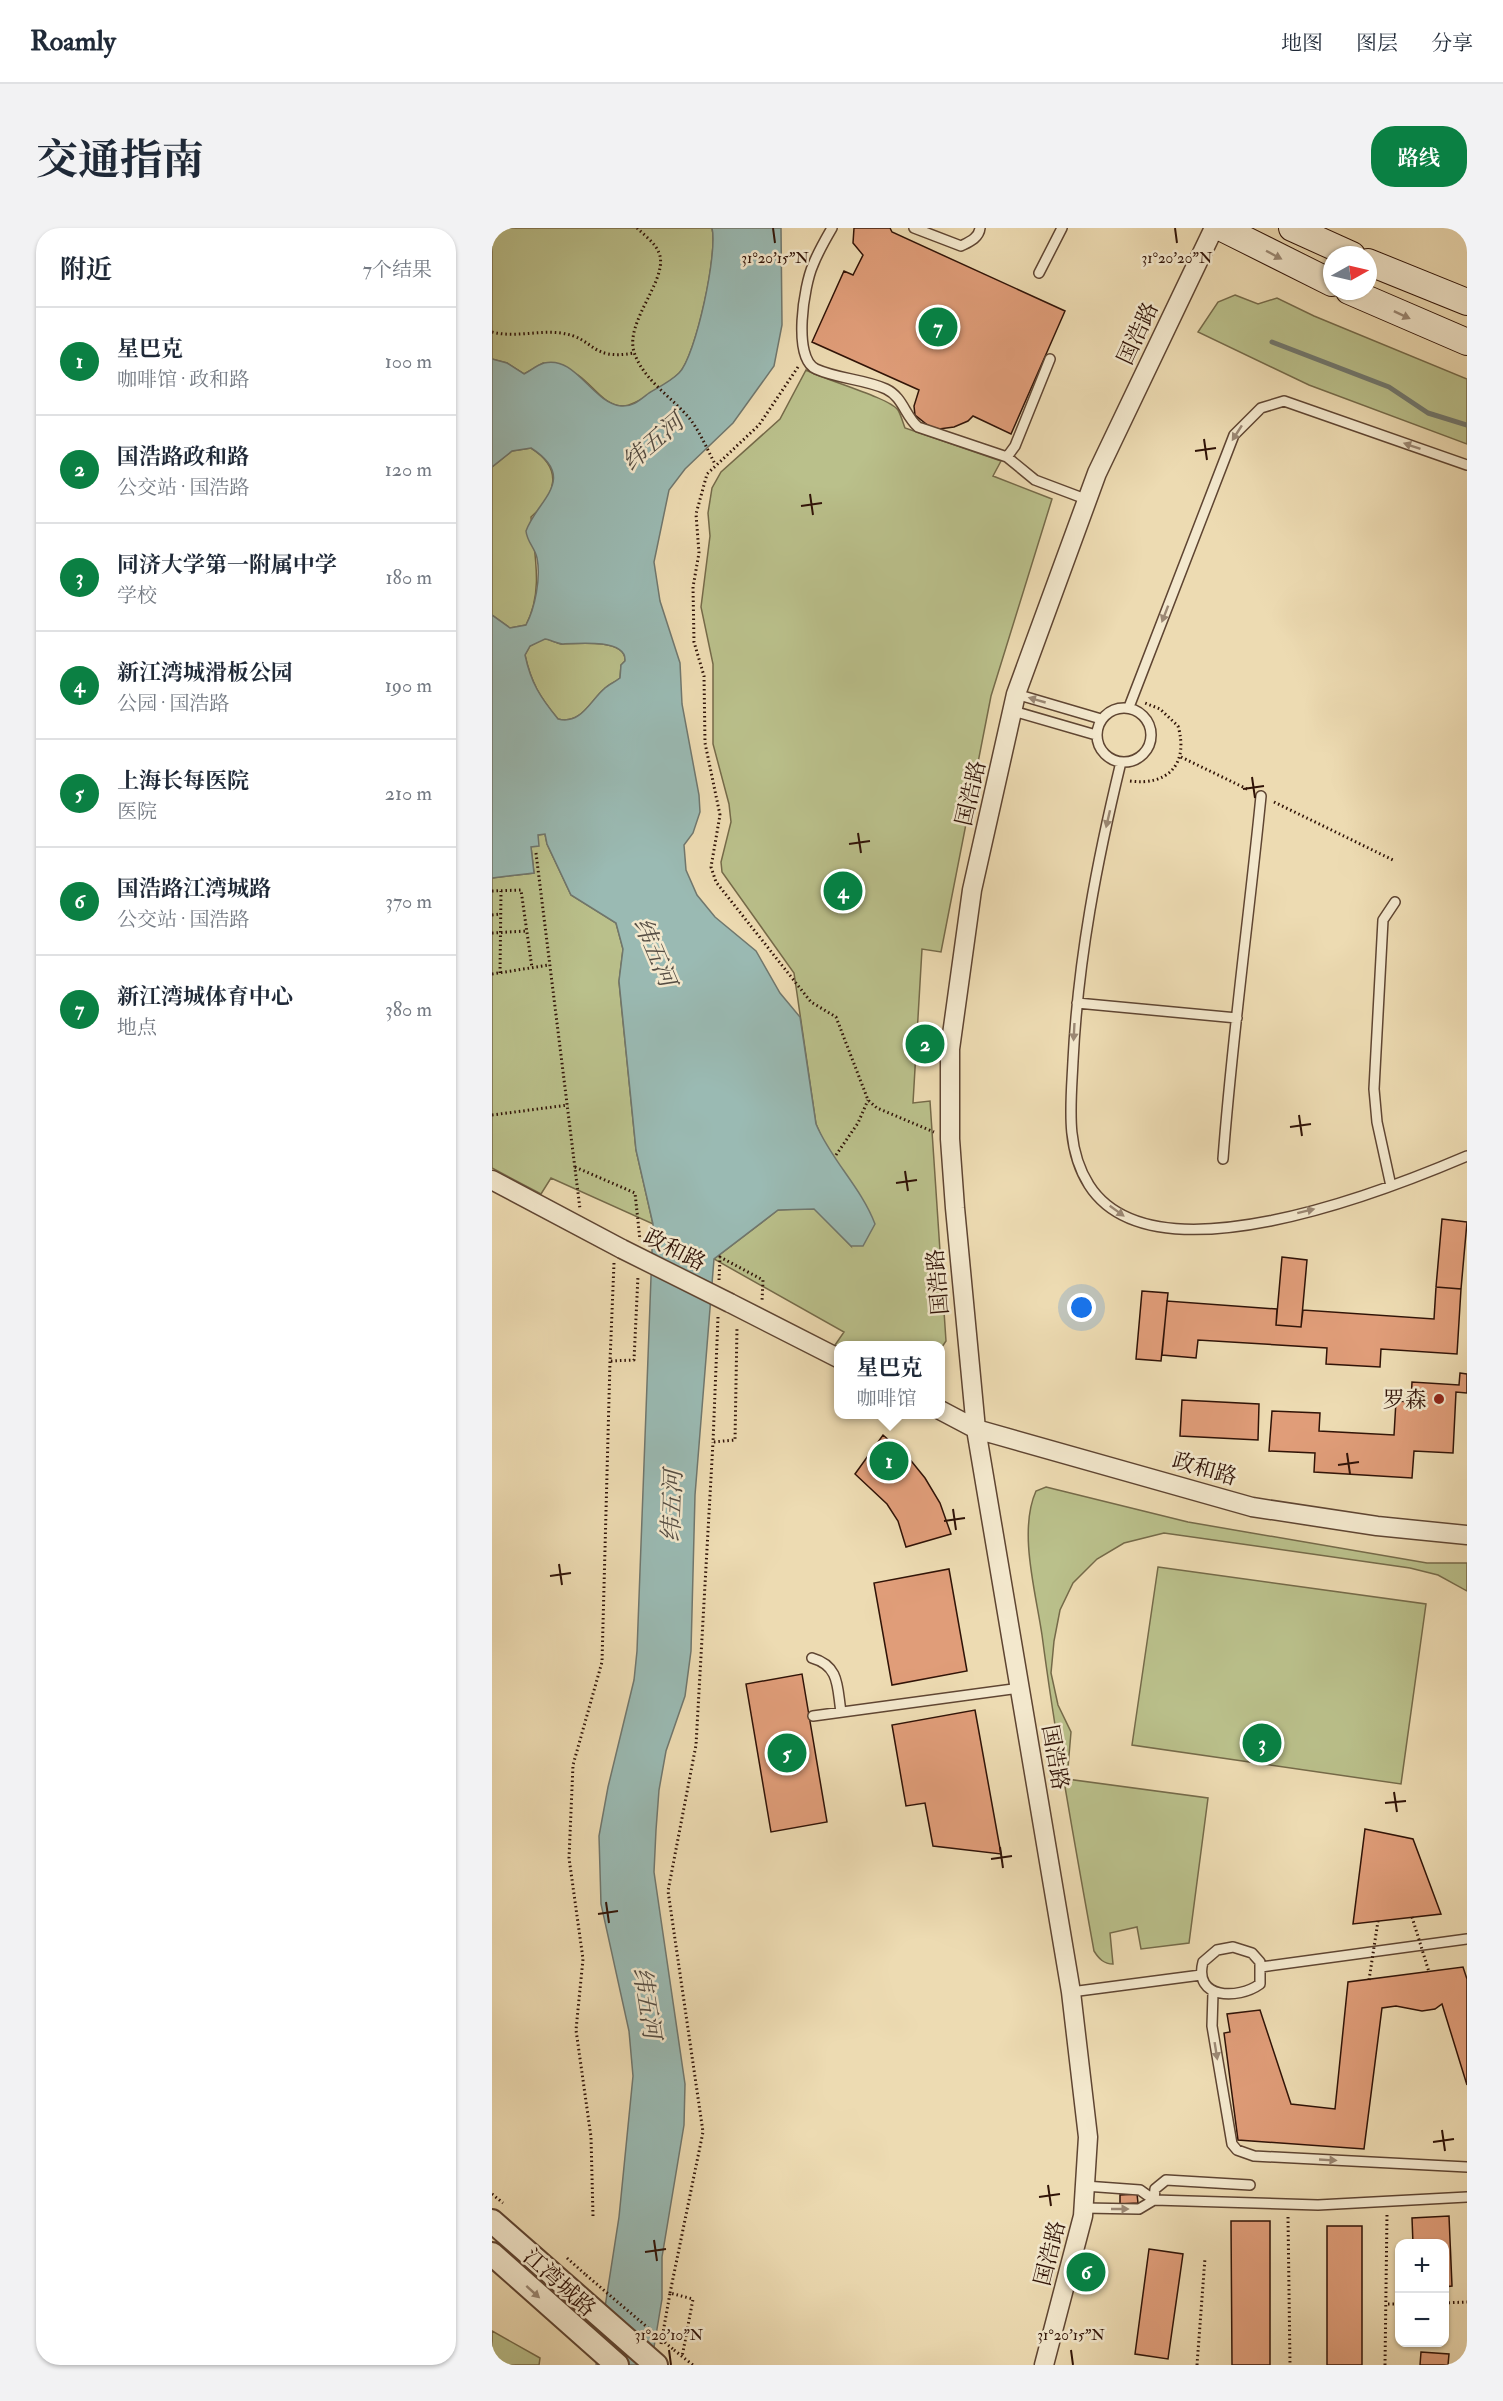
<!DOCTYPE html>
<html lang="zh">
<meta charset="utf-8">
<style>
body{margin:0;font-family:"IM FELL Double Pica","Noto Serif SC",serif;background:#f2f2f3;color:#1f2937}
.controls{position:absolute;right:18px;bottom:18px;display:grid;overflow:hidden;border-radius:12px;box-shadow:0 2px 4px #0004}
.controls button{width:54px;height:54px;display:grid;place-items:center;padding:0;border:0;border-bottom:2px solid #e0e1e3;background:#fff;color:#1f2937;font:30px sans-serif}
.compass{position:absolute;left:831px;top:18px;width:54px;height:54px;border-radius:50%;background:#fff;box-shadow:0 2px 4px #0004;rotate:82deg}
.you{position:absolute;left:590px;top:1080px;width:21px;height:21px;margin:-15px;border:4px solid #fff;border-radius:50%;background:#1a73e8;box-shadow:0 0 0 9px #1a73e833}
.badge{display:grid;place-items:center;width:39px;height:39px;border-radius:50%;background:#0b8043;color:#fff;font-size:20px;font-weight:700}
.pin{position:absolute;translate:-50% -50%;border:3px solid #fff;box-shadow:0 2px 6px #0006}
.popup{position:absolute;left:342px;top:1113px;width:111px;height:78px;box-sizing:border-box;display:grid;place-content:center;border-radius:12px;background:#fff;filter:drop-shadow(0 2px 4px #0005);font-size:20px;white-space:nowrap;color:#747a83}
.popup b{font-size:22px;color:#1f2937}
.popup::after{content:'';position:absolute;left:50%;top:100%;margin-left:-12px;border:12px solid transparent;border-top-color:#fff}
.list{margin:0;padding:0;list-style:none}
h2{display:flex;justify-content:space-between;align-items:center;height:78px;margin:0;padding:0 24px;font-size:26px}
h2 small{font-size:20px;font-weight:400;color:#747a83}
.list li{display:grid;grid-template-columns:39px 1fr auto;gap:18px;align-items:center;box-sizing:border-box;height:108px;padding:0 24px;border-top:2px solid #e0e1e3}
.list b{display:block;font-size:22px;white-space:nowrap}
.list p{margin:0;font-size:20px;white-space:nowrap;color:#747a83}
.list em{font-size:20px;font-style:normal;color:#747a83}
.map{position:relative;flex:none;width:975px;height:2137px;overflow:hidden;border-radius:24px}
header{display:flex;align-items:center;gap:36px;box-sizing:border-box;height:84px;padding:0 30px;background:#fff;border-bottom:2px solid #e0e1e3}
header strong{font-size:28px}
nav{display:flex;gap:33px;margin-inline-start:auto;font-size:21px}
.intro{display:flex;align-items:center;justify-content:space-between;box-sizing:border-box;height:144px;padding:0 36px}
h1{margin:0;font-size:42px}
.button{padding:15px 27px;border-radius:24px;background:#0b8043;color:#fff;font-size:21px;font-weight:700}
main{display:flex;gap:36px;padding:0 36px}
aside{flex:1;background:#fff;border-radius:24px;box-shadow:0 2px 4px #0004}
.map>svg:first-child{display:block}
</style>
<header>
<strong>Roamly</strong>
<nav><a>地图</a><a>图层</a><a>分享</a></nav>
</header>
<div class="intro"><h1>交通指南</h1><a class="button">路线</a></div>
<main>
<aside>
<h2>附近<small>7个结果</small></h2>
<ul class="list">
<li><span class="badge">1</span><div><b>星巴克</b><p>咖啡馆 · 政和路</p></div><em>100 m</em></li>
<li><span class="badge">2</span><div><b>国浩路政和路</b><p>公交站 · 国浩路</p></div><em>120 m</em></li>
<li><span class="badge">3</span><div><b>同济大学第一附属中学</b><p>学校</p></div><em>180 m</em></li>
<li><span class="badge">4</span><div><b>新江湾城滑板公园</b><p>公园 · 国浩路</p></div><em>190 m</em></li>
<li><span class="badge">5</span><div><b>上海长每医院</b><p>医院</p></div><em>210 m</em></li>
<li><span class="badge">6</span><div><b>国浩路江湾城路</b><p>公交站 · 国浩路</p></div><em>370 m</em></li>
<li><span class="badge">7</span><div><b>新江湾城体育中心</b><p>地点</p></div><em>380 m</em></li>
</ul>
</aside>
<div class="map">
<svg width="975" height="2137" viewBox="0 0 975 2137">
<rect width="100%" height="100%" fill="#eddbb2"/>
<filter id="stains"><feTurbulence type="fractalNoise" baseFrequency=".00333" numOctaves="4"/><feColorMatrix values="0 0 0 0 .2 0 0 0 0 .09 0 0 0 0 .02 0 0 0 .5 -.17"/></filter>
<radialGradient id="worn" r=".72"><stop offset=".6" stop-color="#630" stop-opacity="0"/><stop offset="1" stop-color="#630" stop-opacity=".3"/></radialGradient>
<!-- green -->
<path fill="#bac08b" stroke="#756a49" stroke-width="1.5" d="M0,0h220c6,25 -15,122 -31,143 -7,9 -46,35 -58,35 -19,0 -30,-21 -45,-31 -9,-6 -24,-8 -35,-12l-19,11 -17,-11 -15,-4z
M743,67l23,9 19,-6 37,18 153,63v65l-158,-59 -111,-53 20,-30z
M314,142c19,10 84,28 92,40 3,5 5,13 7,18l96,33 -8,15 59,23 -61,197 -50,256 -19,-3 -9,154 17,-2 16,240 -6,9v-4h-102l-3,-1 9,-13 -130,-73 64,-49 36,-2 37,38 -28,-106 -7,-16 -22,-151 -72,-101 -1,-10 10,-40 -2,-18 -16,-60v-80l-12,-57 9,-71 -2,-23 4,-25 9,-16 59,-53z
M39,220c32,20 26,46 0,69 3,36 13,74 -5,108l-16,3 -18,-13v-148l20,-16z
M53,410c6,2 13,6 18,6 16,-1 64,-5 62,17l-4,4 -1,13c-5,4 -12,7 -16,11 -14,12 -23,36 -46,30 -18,-22 -27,-36 -33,-64l5,-9z
M53,606l2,10 24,51 45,28 7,26 -4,33 17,168 17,74 -102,-46 -10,16 -49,-26v-290l42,-5 -3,-26 7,-12z
M554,1259l142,35 239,41h40v28l-29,-16 -28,-7 -246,-35 -40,10 -27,16 -24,24 -13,27 -6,31 -3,32 7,32 13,27 -4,47 141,19 -19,145 -48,6 -4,-22 -27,6 3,31c-9,0 -14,-5 -19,-13 -19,-105 -38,-210 -52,-316 -6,-42 -24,-104 -6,-144z
M666,1339l268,37 -25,180 -269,-39z
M0,2103l48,27 -1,7h-47z"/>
<!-- water -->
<path fill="#9abab3" stroke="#70776e" stroke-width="1.5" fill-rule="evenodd" d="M220,0h69l1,97 -8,41 -41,57 -48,46 -16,21 -15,72 6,39 20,62 2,41 17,91 1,17 -7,21 -9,12 2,25 11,25 18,22 41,34 24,42 20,24 16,107c15,36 45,63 59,100l-12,22h-12l-37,-37 -36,1 -64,49 -19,236 -4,156 -6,45 -19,55 -7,39 -3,40 -2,42 31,212 -1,41 -22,132v42l-11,66h-55l23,-148 14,-141 -4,-45 -28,-127 -2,-68 9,-49 26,-107 3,-29 16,-427 -17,-74 -17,-169 4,-32 -7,-26 -45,-28 -24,-51 -2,-10 -7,1 1,11 -8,1 3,26 -42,5v-263l18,13 16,-3c9,-17 15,-47 11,-67 -2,-10 -10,-16 -11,-27 11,-31 53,-52 5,-83l-19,3 -20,16v-108l15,4 17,11c6,-3 13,-9 20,-11 32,-8 48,40 77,43 12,1 19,-6 28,-13 10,-6 22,-12 30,-20 17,-17 39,-122 33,-145zM53,411c6,1 13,5 18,5 16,-1 64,-5 62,17l-4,4 -1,13c-5,4 -12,7 -16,11 -14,12 -23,36 -46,30 -18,-22 -27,-36 -33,-64l5,-9z"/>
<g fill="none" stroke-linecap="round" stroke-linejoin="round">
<!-- stream -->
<path stroke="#70776e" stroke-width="5" d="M780,114l117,45 39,26 39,12"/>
</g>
<!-- building -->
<path fill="#e09d79" stroke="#301307" stroke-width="1.5" d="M362,0h36l2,4 173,79 -54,123 -38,-18 -5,5 -14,6 -15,2 -9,-2 -15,-12 -1,-9 5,-16 -107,-48 32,-71 9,4 10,-20 -10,-12z
M950,991l25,3 -6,67 -25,-2z
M790,1029l25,3 -6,67 -25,-2z
M944,1059l25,2 -4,65 -76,-5 -1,18 -54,-3 1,-16 -129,-8 -2,18 -34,-3 5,-54 110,8 -1,16 25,2 2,-17 131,9z
M650,1063l26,2 -7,68 -25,-2z
M968,1145l7,1v19l-11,-1 -3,61 -39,-2 -2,27 -98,-6 1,-19 -46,-2 3,-40 48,2 -1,18 75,4 2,-34 15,1 1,-20 47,3z
M690,1172l77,4 -1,36 -78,-4z
M391,1207l25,22 17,21 15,25 11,31 -45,13 -8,-26 -11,-17 -32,-30z
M457,1341l18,102 -75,14 -18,-102z
M310,1446l25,148 -56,10 -25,-148z
M483,1482l26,144 -68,-8 -8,-43 -19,3 -14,-81z
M873,1601l48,10 28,75 -88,10z
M971,1739l4,12v106l-25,-81 -7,5 -13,2 -26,-5 -14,2 -18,141 -126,-9 -14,-107 6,-1 -3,-18 33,-4 31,94 44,5 13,-127z
M645,1966l1,9 -18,1v-9z
M957,1988l3,70 -8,1v-43h-31l-1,-26z
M739,1993h39v144h-38z
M835,1998h35v139h-35z
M657,2021l34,5 -15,105 -33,-5z
M929,2124l28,2 -1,11h-28z"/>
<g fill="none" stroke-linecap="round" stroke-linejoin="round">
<defs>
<path id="service" d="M340,0c-7,12 -14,24 -19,37 -9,20 -21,93 3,104 22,10 48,10 70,20 17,8 19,27 32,38l89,30 8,-11 35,-87
M422,0l47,18c8,-4 18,-8 19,-18
M547,45l23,-45
M515,229l28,23 53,20
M524,466l85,25
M637,479l105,-272 27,-27 23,-7 183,64
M605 507a27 27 0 1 1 54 0a27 27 0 1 1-54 0Z
M521,483l83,24
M629,534c-24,99 -43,197 -48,299 -2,43 -8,86 16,124 63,99 296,6 378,-29
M585,775l160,15
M731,931c9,-121 26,-242 38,-363
M899,958l-14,-64 -3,-33 9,-169 12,-18
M320,1430c28,8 25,29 29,54
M321,1488l207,-28
M741,1719l19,6 8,9v22c-22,16 -67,15 -57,-22l14,-12z
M769,1739l206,-28
M579,1764l130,-17
M721,1765l-1,33 20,118 5,6 17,6 213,11
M593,1958l55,4 14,10
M662,1972l1,-11 11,-9 84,5
M592,1980l55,1 15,-9 164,5 149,-8"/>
<path id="minor" d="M0,952l130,69
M238,1075l108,55
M448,1182l36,19 276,78 125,19 90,9
M552,2137l39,-149 5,-79 -17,-145 -95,-563 -21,-221 -5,-69v-90l22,-159 44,-196 81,-221 117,-245"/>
<path id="tertiary" d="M0,1993l164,144
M0,2026l125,111"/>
<path id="secondary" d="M730,0l110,55
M800,0l60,27
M876,34l99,40
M857,63l118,51"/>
</defs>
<!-- service casing -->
<use href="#service" stroke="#5f4532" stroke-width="12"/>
<!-- minor casing -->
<use href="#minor" stroke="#5f4532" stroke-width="21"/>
<!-- tertiary casing -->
<use href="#tertiary" stroke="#5f4532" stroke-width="26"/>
<!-- secondary casing -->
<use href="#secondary" stroke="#301307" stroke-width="28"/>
<!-- path -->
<path stroke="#301307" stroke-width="3" stroke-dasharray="1.5 3" stroke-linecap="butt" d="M145,0c8,8 20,16 23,28 6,26 -35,66 -26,96 9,28 39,46 56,67 10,13 17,30 25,45
M0,104c23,6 46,-2 69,1 35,5 28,28 73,20
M306,139l-39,58 -52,49 -11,40 3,39 -6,34 1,55 10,34 1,67 15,72 -9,52 5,15 95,120 25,15 32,83 9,8 57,24
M689,529l68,33
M638,553c38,5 59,-17 48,-55l-18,-17 -15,-6
M782,574l121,59
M44,625l44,356
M0,663l29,-1 11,78
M0,687l9,-1
M0,705l34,-2
M8,745l1,-82
M0,746l57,-9
M0,887l76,-10
M344,927l22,-32 10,-23
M83,939l60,26 5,47
M122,1035l-4,98 24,-1 4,-84
M227,1052l1,-23 43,23 -1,21
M226,1089l-5,125 22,-2 2,-113
M0,1966l11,9
M101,1988l-2,-79 -15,-107 7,-71 -14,-101 4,-93 29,-103 8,-301
M796,1989l2,148
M75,2030l19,17
M178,2065l33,-161 -35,-241 28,-146 17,-303
M952,2075l23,-1
M896,2076h12
M169,2116l9,-51 23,6 -11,58
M182,2122l19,15
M705,2137l8,-107
M893,2137l2,-151"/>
<!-- service -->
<use href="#service" stroke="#f3e8cd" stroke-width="9"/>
<!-- minor -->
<use href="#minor" stroke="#f3e8cd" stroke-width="18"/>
<!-- tertiary -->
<use href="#tertiary" stroke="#f3e8cd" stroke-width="22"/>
<!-- secondary -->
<use href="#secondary" stroke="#f3e8cd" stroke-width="26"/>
<defs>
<path id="minor-bridge" d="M130,1021l108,54"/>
</defs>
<!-- minor-bridge casing -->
<use href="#minor-bridge" stroke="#5f4532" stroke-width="21" stroke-linecap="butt"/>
<!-- path-bridge -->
<path stroke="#301307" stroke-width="3" stroke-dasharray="1.5 3" stroke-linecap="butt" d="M920,1689l17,55
M877,1752l9,-59
M94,2047l88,75"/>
<!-- minor-bridge -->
<use href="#minor-bridge" stroke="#f3e8cd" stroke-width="18"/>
</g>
<!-- one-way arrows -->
<defs><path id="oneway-solid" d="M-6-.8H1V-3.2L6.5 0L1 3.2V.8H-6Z" transform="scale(1.5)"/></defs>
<g fill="#9b8874">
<use href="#oneway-solid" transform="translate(782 27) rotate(28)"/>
<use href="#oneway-solid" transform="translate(910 87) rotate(25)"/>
<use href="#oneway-solid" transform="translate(745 205) rotate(123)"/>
<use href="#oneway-solid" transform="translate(920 218) rotate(-161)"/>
<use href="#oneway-solid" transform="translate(673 386) rotate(111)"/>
<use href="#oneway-solid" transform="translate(545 472) rotate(-164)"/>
<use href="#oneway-solid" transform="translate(616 591) rotate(103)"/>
<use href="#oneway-solid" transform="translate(582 804) rotate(93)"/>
<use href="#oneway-solid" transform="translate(625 983) rotate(36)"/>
<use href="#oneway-solid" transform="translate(814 983) rotate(-14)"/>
<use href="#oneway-solid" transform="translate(724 1823) rotate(81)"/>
<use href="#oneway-solid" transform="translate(836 1932) rotate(3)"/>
<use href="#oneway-solid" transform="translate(628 1981)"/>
<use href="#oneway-solid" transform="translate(41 2064) rotate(42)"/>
</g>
<!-- ticks -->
<path fill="none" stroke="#301307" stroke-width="2" d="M281,0l2,15M683,0l2,15M712,211l3,21M703,223l21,-3M318,266l3,21M309,278l21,-3M760,549l3,21M751,561l21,-3M366,605l3,20M357,616l21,-3M807,887l3,21M798,899l21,-3M413,943l3,20M404,955l21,-3M855,1225l3,21M846,1237l21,-3M461,1281l3,21M452,1293l21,-3M67,1336l3,21M58,1348l21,-3M902,1564l3,20M893,1575l21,-2M508,1619l3,21M499,1631l21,-3M114,1674l3,21M106,1686l20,-3M950,1902l3,21M941,1914l21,-3M556,1957l3,21M547,1969l21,-3M162,2012l3,21M153,2024l21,-3M177,2122l2,15M579,2122l2,15"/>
<!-- markers -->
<circle fill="#8f2418" stroke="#f3e8cd" stroke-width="2" cx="947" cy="1171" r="6"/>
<g text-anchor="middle" stroke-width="5" stroke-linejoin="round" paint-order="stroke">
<!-- street labels -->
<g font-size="22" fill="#301307" stroke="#f3e8cd">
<text transform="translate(645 105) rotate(-65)" y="8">国浩路</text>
<text transform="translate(478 565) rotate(-77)" y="8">国浩路</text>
<text transform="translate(183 1021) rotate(27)" y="8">政和路</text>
<text transform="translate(445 1054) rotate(-95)" y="8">国浩路</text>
<text transform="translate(713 1240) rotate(16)" y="8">政和路</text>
<text transform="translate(564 1529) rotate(80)" y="8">国浩路</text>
<text transform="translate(557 2025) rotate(-76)" y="8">国浩路</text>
<text transform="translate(68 2054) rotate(42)" y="8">江湾城路</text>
</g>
<!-- poi labels -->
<g font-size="22" fill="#301307" stroke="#f3e8cd" text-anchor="end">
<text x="935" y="1179">罗森</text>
</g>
<!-- water labels -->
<g font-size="24" font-style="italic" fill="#554d43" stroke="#f3e8cd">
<text transform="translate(161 214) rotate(-41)" y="8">纬五河</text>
<text transform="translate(163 724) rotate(67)" y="8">纬五河</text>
<text transform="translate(180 1278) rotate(-88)" y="8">纬五河</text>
<text transform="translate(155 1775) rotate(81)" y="8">纬五河</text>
</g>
</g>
<g font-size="15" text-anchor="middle" fill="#301307" stroke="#f3e8cd" stroke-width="5" stroke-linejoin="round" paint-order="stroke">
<text x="283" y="35">31°20'15"N</text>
<text x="685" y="35">31°20'20"N</text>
<text x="177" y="2112">31°20'10"N</text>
<text x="579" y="2112">31°20'15"N</text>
</g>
<rect width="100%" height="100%" filter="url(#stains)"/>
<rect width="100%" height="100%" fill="url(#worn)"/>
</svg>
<div class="controls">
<button>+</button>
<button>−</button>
</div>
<svg class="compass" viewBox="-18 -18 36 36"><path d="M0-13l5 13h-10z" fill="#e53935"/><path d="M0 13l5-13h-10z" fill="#747a83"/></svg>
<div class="you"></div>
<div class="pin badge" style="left:397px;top:1233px">1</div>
<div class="popup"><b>星巴克</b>咖啡馆</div>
<div class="pin badge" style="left:433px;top:816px">2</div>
<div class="pin badge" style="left:770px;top:1515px">3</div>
<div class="pin badge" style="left:351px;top:663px">4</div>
<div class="pin badge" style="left:295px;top:1525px">5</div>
<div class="pin badge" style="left:594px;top:2044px">6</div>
<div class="pin badge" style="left:446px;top:99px">7</div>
</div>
</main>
